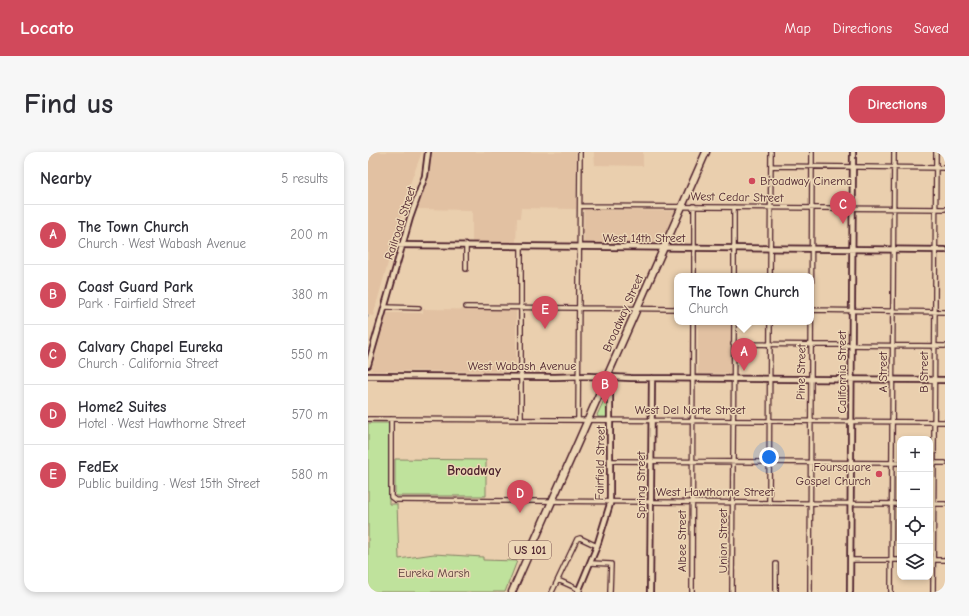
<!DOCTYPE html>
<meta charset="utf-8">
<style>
body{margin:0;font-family:"Comic Neue",sans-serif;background:#f7f7f7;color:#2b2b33}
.controls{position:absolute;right:12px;bottom:12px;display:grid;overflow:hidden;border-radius:8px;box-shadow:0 2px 6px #0003}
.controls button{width:36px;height:36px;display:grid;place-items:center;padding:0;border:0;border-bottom:1px solid #e1e1e2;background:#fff;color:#2b2b33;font:20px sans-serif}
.you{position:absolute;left:401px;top:305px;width:14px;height:14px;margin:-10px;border:3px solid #fff;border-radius:50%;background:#1a73e8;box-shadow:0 0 0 6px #1a73e833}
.badge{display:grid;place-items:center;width:26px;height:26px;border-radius:50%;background:#d1495b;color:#fff;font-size:13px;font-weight:700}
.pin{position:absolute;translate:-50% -33px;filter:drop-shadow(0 1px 2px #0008)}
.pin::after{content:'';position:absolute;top:21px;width:14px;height:12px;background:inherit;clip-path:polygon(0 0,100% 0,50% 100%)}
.popup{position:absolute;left:306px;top:121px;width:140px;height:52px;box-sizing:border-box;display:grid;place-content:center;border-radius:8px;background:#fff;filter:drop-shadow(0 1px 3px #0005);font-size:13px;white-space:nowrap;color:#7c7c81}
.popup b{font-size:15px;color:#2b2b33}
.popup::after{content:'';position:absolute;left:50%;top:100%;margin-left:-8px;border:8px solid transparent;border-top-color:#fff}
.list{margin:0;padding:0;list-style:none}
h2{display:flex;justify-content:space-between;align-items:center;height:52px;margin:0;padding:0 16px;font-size:17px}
h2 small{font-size:13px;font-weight:400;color:#7c7c81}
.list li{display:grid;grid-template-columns:26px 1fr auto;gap:12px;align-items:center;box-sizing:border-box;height:60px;padding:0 16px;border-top:1px solid #e1e1e2}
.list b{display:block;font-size:15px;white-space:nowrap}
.list p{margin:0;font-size:13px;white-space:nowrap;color:#7c7c81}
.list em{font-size:13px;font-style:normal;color:#7c7c81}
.icon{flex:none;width:22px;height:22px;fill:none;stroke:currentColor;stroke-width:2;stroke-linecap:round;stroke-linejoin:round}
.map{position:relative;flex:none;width:577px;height:440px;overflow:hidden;border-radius:12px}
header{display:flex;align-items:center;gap:24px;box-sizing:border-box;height:56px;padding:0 20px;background:#d1495b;color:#fff}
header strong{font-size:19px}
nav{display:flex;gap:22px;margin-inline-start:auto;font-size:14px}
.intro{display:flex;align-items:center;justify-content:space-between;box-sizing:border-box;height:96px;padding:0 24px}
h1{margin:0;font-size:28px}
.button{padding:10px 18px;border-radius:12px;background:#d1495b;color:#fff;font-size:14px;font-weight:700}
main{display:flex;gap:24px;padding:0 24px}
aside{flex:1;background:#fff;border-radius:12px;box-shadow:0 2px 6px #0003}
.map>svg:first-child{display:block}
</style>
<header>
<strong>Locato</strong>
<nav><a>Map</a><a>Directions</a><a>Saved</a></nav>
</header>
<div class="intro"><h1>Find us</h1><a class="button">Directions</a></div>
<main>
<aside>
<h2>Nearby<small>5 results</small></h2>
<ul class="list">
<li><span class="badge">A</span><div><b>The Town Church</b><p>Church · West Wabash Avenue</p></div><em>200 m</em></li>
<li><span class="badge">B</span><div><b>Coast Guard Park</b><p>Park · Fairfield Street</p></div><em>380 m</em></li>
<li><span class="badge">C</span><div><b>Calvary Chapel Eureka</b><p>Church · California Street</p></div><em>550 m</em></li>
<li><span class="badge">D</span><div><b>Home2 Suites</b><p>Hotel · West Hawthorne Street</p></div><em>570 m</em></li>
<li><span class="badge">E</span><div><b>FedEx</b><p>Public building · West 15th Street</p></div><em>580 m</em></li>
</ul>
</aside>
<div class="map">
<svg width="577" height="440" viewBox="0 0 577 440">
<rect width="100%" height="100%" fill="#eacfae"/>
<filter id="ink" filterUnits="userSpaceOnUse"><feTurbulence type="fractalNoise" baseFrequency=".025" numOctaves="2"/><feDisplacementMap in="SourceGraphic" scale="8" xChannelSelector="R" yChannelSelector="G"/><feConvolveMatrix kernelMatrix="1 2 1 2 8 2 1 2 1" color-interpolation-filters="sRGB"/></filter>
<g filter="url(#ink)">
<!-- built -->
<path fill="#e2c1a2" d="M0,0h54l-11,29 -38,135 -4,-1 -1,2z
M64,0h144v57l-55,-1 -1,10h-3l-1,26 -44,-1v-33l-55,-1 11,-29z
M226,0h49v14l-48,-1z
M216,58h16l76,1 -15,30 -16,3h-18l-43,-1z
M55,157l93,1v61h-145l16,-58h36z
M330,170h33v51l-33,1z"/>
<!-- green -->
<path fill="#bfe29c" stroke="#848064" d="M239,242h1l-1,23h-9l-1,-2z
M0,271h21v81h8l2,55 35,-5 49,3v3l34,1 -12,31h-137z
M27,307l91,1v36h-90l-1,-4z"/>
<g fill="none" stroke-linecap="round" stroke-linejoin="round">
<!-- stream -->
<path stroke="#717f9c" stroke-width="1" d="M0,165v-2"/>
<defs>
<path id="street" d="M403,14l174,2
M212,54l365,3
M98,94v23
M326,124v-70
M366,124v-69
M402,124l1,-124
M16,155l35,1
M98,155l211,2
M443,158l134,2
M365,192l212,2
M0,267l577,3
M23,267v78l4,3 505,4
M153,267v-172
M210,267l2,-267
M242,309l290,2
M562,311h15
M401,351l1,-181
M562,352h15
M482,408h50
M562,408h15
M223,411l20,1 -1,28
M190,428l22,10
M184,440l25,-53 3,-1 17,8
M324,440l1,-270
M364,440l2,-270
M408,440v-28
M442,440l2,-440
M523,440l3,-440
M565,440l3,-440"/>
<path id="secondary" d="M27,93l550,5
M0,213l42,-147 15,-42 3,-24
M0,224l187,1 34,-1 42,2 314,2
M210,440l19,-46 13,-42v-114l-2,-13
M282,440l2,-214
M482,440l3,-440"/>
<path id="highway" d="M144,440l194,-440"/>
</defs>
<!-- street casing -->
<use href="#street" stroke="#4a1f2b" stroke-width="6"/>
<!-- secondary casing -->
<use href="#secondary" stroke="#4a1f2b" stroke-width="8"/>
<!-- highway casing -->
<use href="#highway" stroke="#4a1f2b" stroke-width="9"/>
<!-- street -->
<use href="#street" stroke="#edd7b6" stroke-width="3.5"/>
<!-- secondary -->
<use href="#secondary" stroke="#edd7b6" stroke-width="4.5"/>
<!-- highway -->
<use href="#highway" stroke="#edd7b6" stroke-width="6"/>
</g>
</g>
<!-- markers -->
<g fill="#d1495b" stroke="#edd7b6" stroke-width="1.5">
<circle cx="384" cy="29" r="4"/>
<circle cx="511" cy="322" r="4"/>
</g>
<g text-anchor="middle" stroke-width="3" stroke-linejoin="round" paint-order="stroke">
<!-- shield labels -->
<rect fill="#edd7b6" stroke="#7b5655" stroke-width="1" x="141" y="389" width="42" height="18" rx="3"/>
<g font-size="11" font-weight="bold" fill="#4a1f2b">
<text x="162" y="402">US 101</text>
</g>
<!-- poi labels -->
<g font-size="12" fill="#4a1f2b" stroke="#edd7b6" text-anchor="start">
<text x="392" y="33">Broadway Cinema</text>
<text x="503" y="319" text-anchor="end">Foursquare<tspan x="503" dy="14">Gospel Church</tspan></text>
</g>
<!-- street labels -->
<g font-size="12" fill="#4a1f2b" stroke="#edd7b6">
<text transform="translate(369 45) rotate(1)" y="4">West Cedar Street</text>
<text transform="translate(32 71) rotate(-72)" y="4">Railroad Street</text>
<text x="276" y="90">West 14th Street</text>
<text transform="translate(255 161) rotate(-66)" y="4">Broadway Street</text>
<text x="154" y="218">West Wabash Avenue</text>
<text transform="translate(433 220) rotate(-89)" y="4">Pine Street</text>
<text transform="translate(474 220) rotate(-90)" y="4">California Street</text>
<text transform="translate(515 220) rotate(-90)" y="4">A Street</text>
<text transform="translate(556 220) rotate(-90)" y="4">B Street</text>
<text x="322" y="262">West Del Norte Street</text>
<text transform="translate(232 311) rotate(-89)" y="4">Fairfield Street</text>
<text transform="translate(273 333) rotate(-90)" y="4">Spring Street</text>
<text x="347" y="344">West Hawthorne Street</text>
<text transform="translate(314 389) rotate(-90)" y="4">Albee Street</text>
<text transform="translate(355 389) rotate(-90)" y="4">Union Street</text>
</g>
<!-- park labels -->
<g font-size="12" fill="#5c3c3c" stroke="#edd7b6">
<text x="66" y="425">Eureka Marsh</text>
</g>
<!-- neighbourhood labels -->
<g font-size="13" font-weight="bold" fill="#4a1f2b" stroke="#edd7b6">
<text x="106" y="323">Broadway</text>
</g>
</g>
</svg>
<div class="controls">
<button>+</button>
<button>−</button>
<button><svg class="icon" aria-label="locate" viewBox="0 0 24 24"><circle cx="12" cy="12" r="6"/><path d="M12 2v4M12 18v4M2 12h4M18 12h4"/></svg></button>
<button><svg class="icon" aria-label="layers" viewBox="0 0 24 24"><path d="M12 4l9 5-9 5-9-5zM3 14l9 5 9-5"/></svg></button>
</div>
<div class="you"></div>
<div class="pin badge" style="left:376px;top:219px">A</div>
<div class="popup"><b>The Town Church</b>Church</div>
<div class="pin badge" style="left:237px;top:252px">B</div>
<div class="pin badge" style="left:475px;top:72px">C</div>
<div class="pin badge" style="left:152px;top:361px">D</div>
<div class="pin badge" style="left:177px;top:177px">E</div>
</div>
</main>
